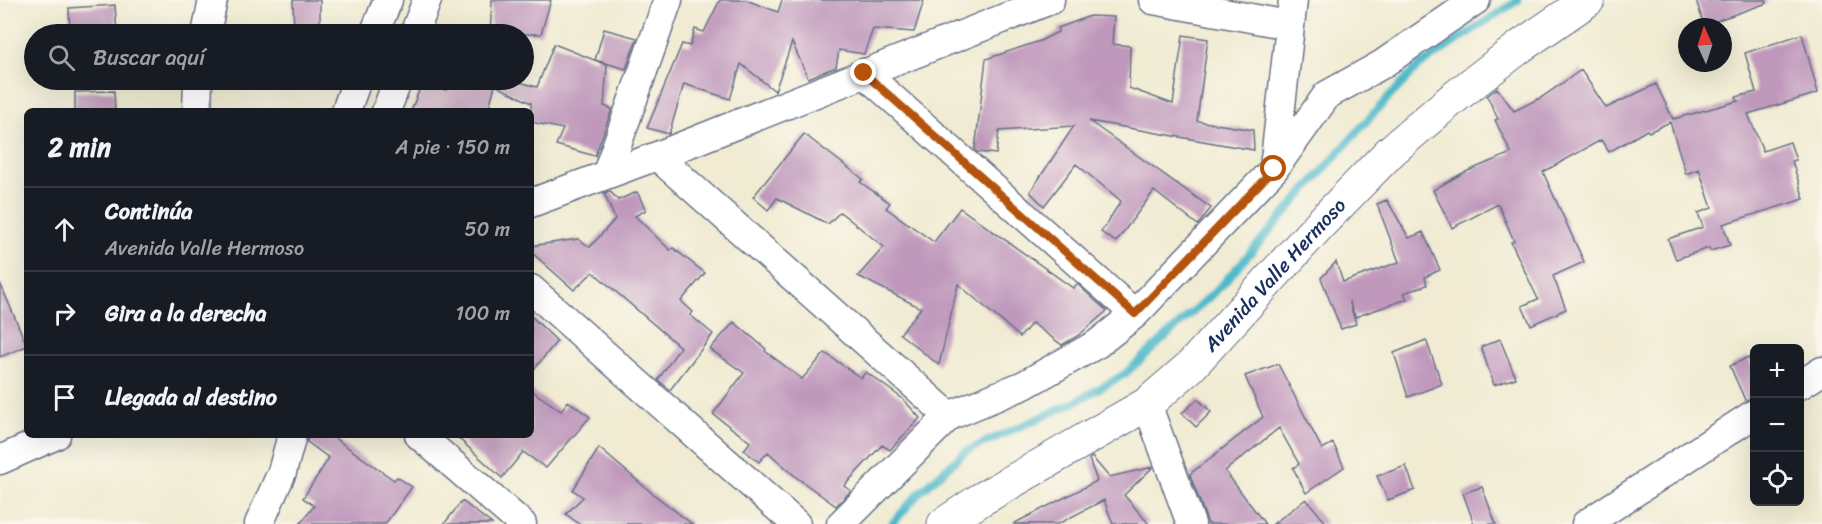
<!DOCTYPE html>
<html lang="es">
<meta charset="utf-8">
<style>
body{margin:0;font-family:Sriracha,sans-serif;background:#20242c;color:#f1f3f6}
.controls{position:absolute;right:18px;bottom:18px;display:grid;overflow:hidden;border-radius:9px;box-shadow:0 6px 24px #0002}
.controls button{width:54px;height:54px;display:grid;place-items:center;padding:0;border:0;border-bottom:2px solid #363941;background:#171b24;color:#f1f3f6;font:30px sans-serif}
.compass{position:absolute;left:1678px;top:18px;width:54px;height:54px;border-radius:50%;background:#171b24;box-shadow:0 6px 24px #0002;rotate:357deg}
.stop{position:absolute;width:18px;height:18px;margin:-14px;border:4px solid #b45309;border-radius:50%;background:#fff}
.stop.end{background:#b45309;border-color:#fff;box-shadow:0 2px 6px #0008}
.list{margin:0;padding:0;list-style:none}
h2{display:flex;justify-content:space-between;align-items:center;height:78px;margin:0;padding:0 24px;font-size:26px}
h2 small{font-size:20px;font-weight:400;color:#9ea1a6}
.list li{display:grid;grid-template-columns:39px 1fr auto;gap:18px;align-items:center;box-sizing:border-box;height:84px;padding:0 24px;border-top:2px solid #363941}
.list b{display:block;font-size:22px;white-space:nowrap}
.list p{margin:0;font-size:20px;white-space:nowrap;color:#9ea1a6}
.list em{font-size:20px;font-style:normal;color:#9ea1a6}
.icon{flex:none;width:33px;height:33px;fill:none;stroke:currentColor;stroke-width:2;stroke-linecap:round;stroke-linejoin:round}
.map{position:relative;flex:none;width:1822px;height:524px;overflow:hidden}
.search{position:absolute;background:#171b24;box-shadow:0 6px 24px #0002;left:24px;top:24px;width:510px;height:66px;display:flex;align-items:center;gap:15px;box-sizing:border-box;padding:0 21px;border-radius:33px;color:#9ea1a6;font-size:22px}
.panel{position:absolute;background:#171b24;box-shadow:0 6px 24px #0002;left:24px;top:108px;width:510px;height:330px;border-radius:9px}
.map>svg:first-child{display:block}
</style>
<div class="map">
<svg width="1822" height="524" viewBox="0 0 1822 524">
<rect width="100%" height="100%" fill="#fbf7ec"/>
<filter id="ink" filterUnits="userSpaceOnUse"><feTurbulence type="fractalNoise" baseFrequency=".0167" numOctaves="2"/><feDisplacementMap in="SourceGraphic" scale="12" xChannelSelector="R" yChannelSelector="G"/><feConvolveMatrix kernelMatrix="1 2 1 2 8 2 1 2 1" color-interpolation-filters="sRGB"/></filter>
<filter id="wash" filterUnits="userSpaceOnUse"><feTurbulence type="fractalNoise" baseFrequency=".008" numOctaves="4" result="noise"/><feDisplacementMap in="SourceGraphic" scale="24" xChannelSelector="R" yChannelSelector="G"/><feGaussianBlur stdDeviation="1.35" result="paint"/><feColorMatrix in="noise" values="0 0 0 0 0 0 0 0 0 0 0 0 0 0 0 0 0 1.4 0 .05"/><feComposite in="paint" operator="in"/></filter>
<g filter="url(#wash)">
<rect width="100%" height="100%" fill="#f0ebd2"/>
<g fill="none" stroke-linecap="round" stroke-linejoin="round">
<!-- stream -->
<path stroke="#4eb9cb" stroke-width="8" d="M892,524l27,-31 47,-42 109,-49 50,-28 95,-87 153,-173 46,-48 99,-66"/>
</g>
<g id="blocks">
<!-- building -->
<path fill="#bf98bc" d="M293,0h27v34h-26z
M492,0h59l-10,34h-51z
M720,0h26l32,12 4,-12h142l-10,32 -41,-3 -9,25 -25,-4 -3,17 -28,11 -16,-36 -17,49 -34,-27 -11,35 -46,-15 -15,50 -22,-6 35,-84 8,2 5,-17 9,3z
M1696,0h70l1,3 -63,22z
M115,5l2,29h-47l-1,-26z
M1090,16l24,1 -2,27 18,2 -1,42 44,16 10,-69 25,4 -11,82 56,9 1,20 -165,-29 122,87 -13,17 -44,-34 -38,51 -15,-10 20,-31 -45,-37 -32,42 -14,-14 44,-66 -75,5 -3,23 -19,-2 -2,-2 11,-91 54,-18 18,-9v-4z
M604,29l33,9 -11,31 -31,-9z
M1802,34l16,59 -70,21 15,37 27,-9 6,18 -4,1 12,38 -81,25 7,21 -20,6 -1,-3 -33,11 -8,-20 35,-12 -5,-14 14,-5 -13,-39 -13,5 -16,-52 -21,10 -2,-2 -38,22 -8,-12 -58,32 41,90 -31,14 13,33 -35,16 -9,-19 16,-7 -27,-57 3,-1 -16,-37 -46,24 -19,-38 30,-17 48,-20 -16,-33 3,-1 -11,-23 10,-8 17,23 28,-14 39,-27 25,38 50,-24 17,35 65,-18 -2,-4 20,-5 -11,-39z
M554,44l53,21 -3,41 8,3 -17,47 -39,-11 7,-16 -32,-7v-19l-36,-18 -7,26h-77l11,-28 24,7 4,-10h63l24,7z
M114,91l1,20h-40v-19z
M804,134l59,45 -3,3 30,21 -4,5 48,34 26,-34 113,80 4,-4 30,27 -28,24 -17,10 -30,-22 -12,14 -62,-53 -19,81 -39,-31 21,-26 -63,-32 26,-29 -44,-35 -12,12 -51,-26 -9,12 -15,-13z
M610,191l8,9 19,-8 9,18 -11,6 35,34 3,-2 32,25 -24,28 12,11 -3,3 23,19 -43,56 -12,-10 22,-33 -87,-75 -19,18 -43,-38v-6l47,-7 12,8 25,-28 -11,-26z
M1387,200l22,38 14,-6 17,38 -15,7 2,8 -23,8 3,6 -52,18 -6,-16 7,23 -15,5 -20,-51 15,-16 7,20 56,-20 -22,-58z
M0,283l27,63 -27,11z
M531,316l26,25 -26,32z
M734,322l32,27 -1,2 37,28 23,-26 36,25 5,-6 37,27 17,19 -30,32 -8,-5 -38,41 7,5 -15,15 -40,-29 -28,-25 -9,10 -15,-12 6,-8 -37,-28 31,-41 -34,-24z
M1500,339l16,39 -22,7 -13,-38z
M1426,340l16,44 -34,13 -14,-44z
M1748,357l7,16v25l-10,2 -15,-34z
M1278,364l44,85 11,-6 11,24 -38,26 -13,-25 6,-4 -20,-36 -54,43 40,53h-57l-18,-50 73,-57 -18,-41z
M531,390l30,21 7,-10 22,16 -44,51 -23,-16 -21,26 -47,-43h76z
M1198,399l13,13 -15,15 -14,-14z
M308,435h22l64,45 3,-3 15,10 -27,37h-85l14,-18 -11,-8 26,-40 -22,-16z
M599,448l53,45 40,31h-113l-13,-10 17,-17 -10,-7z
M1092,457l17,20 44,-10 -29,28 25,29h-36l-9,-24 -46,24h-45l84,-43 -8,-22z
M1406,466l9,24 -27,10 -11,-24z
M1482,487l14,37h-22l-11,-31z
M1306,499l21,25h-54z
M462,501l30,23h-48z"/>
</g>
</g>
<g filter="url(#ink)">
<use href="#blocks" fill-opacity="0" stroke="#667187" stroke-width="1.5"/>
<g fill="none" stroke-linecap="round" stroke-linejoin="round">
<defs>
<path id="minor" d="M1153,0l136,25
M206,34l7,-34
M374,34l14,-34
M414,34l13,-34
M864,73l271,241
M197,111l1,-31
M346,111l11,-31
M386,111l12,-31
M657,156l292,260
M1274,168l19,-168
M607,173l61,-173
M531,203l126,-47 393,-156
M531,289l265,235
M1800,385l22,-14
M1147,404l44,120
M419,435l103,89
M0,460l56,-25
M259,524l23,-52 10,-37
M841,524l108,-108 75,-31 73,-41 38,-30 139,-145 53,-74 54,-30 95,-65
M1586,524l168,-110"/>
<g id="tertiary">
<path id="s1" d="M944,524l36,-24 167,-96 44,-38 130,-143 70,-72 60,-51 70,-54 67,-46"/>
</g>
</defs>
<!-- minor casing -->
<use href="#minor" stroke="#667187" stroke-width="31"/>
<!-- tertiary casing -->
<use href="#tertiary" stroke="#667187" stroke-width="35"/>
<!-- minor -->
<use href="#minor" stroke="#fff" stroke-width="28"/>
<!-- tertiary -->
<use href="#tertiary" stroke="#fff" stroke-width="33"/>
</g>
</g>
<g fill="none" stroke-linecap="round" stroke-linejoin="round" filter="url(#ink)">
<!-- route -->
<path stroke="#b45309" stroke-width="8" d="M864,73l271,241 139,-145"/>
</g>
<g text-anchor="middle" stroke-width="4.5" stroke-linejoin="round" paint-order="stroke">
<!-- street labels -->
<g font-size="20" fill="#1b2f5e" stroke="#fbf7ec">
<text dy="7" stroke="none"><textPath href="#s1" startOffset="418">Avenida Valle Hermoso</textPath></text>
</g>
</g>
</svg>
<div class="controls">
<button>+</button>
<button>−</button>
<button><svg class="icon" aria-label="locate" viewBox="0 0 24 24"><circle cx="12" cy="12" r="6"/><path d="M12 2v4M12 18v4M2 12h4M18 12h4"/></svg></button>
</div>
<svg class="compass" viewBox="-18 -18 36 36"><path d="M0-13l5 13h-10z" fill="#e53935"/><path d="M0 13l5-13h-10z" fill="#9ea1a6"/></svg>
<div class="stop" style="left:1274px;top:169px"></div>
<div class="stop end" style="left:864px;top:73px"></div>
<div class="search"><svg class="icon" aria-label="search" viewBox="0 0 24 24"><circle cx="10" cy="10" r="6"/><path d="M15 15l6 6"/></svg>Buscar aquí</div>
<section class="panel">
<h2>2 min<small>A pie · 150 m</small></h2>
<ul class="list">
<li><svg class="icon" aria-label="ahead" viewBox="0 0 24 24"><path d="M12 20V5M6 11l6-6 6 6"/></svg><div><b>Continúa</b><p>Avenida Valle Hermoso</p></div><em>50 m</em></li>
<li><svg class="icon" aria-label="right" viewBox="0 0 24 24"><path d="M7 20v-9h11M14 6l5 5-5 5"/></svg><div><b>Gira a la derecha</b></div><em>100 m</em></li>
<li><svg class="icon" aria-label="arrive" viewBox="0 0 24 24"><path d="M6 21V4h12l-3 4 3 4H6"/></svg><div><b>Llegada al destino</b></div></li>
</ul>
</section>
</div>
